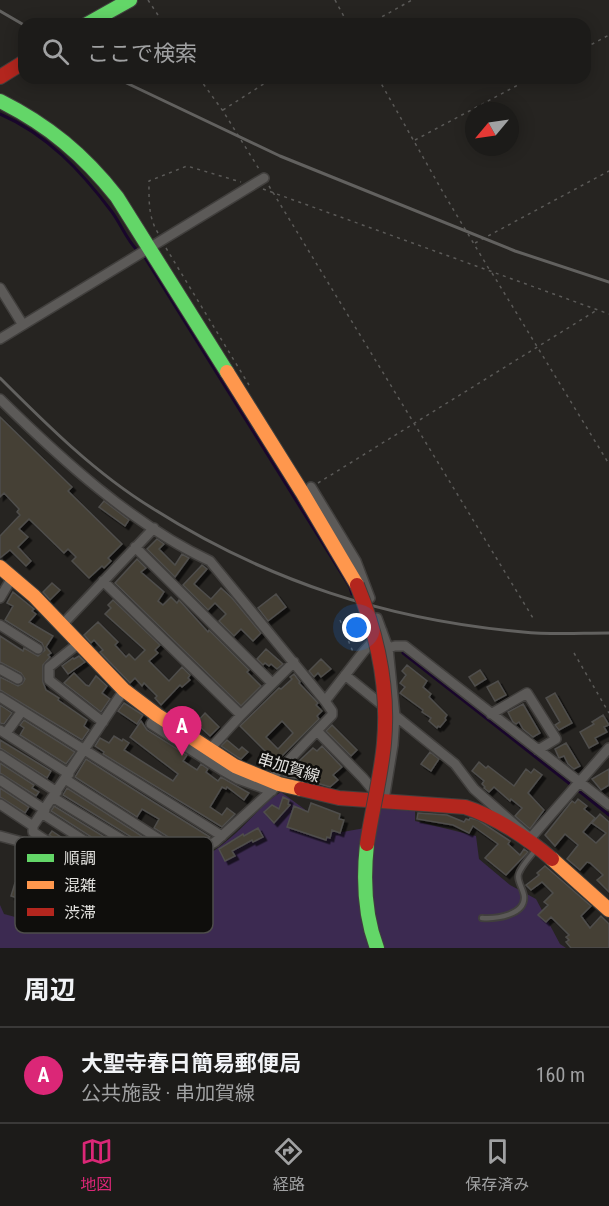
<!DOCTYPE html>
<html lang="ja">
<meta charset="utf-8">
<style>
body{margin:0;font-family:"Roboto Condensed","Noto Sans JP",sans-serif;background:#252422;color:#f1f3f6}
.compass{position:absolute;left:465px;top:102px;width:54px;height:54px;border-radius:50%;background:#1c1b19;box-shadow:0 3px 15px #0003;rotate:241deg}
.you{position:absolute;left:357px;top:628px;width:21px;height:21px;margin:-15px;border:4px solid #fff;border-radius:50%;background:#1a73e8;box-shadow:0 0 0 9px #1a73e833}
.badge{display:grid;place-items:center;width:39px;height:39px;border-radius:50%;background:#db2777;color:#fff;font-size:20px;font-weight:700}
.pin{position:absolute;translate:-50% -50px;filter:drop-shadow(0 2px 3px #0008)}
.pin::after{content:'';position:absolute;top:32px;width:21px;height:18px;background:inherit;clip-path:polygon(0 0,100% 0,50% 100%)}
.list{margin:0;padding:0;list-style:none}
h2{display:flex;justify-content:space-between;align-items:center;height:78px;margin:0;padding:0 24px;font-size:26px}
h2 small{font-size:20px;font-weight:400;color:#a0a1a2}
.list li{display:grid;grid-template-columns:39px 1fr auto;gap:18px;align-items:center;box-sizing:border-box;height:96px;padding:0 24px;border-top:2px solid #3a3938}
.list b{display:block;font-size:22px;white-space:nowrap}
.list p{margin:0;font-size:20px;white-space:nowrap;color:#a0a1a2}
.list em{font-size:20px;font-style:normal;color:#a0a1a2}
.icon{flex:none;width:33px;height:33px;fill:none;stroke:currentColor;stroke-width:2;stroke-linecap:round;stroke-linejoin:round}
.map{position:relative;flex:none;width:609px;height:948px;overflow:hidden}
.search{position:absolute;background:#1c1b19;box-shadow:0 3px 15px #0003;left:18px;right:18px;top:18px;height:66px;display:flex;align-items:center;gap:15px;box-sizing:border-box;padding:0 21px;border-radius:18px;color:#a0a1a2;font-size:22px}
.sheet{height:174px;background:#1c1b19}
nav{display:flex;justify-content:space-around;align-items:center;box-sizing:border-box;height:84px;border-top:2px solid #3a3938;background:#1c1b19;font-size:16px;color:#a0a1a2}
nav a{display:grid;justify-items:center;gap:3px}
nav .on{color:#db2777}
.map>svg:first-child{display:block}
</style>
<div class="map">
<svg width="609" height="948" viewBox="0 0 609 948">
<defs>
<filter id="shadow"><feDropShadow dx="3.5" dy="3.5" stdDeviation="0" flood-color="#0009"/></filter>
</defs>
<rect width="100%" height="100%" fill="#262421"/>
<!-- green -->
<path fill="#3c2a51" d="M281,792l56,41 39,-7 3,-18 36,1v12l61,15 3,23 31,26 26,14 24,45 6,4h-566v-43l4,9 60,16 20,-14 26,-32c43,-2 86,-16 119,-45 18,-14 32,-35 52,-47z"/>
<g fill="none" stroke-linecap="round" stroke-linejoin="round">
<!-- stream -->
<path stroke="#19062b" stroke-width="3" d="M0,114c47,20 82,58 112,98 9,12 15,29 26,39
M144,256l206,331 2,7
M359,616l2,3 6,5
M403,653l167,131
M578,790l31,25"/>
</g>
<!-- building -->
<path fill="#454035" stroke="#4f4e4c" stroke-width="1.5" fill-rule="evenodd" filter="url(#shadow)" d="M0,417l72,70 -4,4 54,53 -14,14 3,3 -7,7 -2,-2 -13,12 -17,-17 4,-4 -8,-8 -4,4 -35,-34 -10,10 9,8 -10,10 13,14 -5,5 -16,-16 -10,8v-22l20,-21 -3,-3 2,-3 -15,-16 -4,4z
M104,501l25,19 -4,6 -26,-19z
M157,539l7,5 -5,5 16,16 7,-11 7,4 -14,19 -28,-28z
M137,559l9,9 -5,4 23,20 -6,9 5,4 8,-8 6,6 2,-3 29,32 1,-2 40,40 -2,2 14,14 -20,20 -126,-123z
M202,565l5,4 -13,15 17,15 10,-11 11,10 29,35 -8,8 -12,-12 -7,7 -15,-15 7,-7 -11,-11 -7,7 -25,-25z
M52,583l8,7 -10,10 -7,-8z
M13,592l21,17 -2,2 4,3 -7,8 24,14 -7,11 5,6 -3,2 2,2 -7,8v17l3,8 13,8 -1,2 29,20 -3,6 5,4 -7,10 -82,-50v-13l18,9 4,-2 3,-5 -4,-6 -21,-11v-26l23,15 1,-3 14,8 7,-6 -3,-7 -37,-23 8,-14 -6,-3z
M276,594l10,13 -18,14 -10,-13z
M113,600l47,45 -5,5 3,3 -9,8 20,20 13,-14 8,8 -2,3 2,2 -8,7 -2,-2 -19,20 -6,-7 2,-2 -13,-13 -2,3 -7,-8 -5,5 -30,-31 3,-2 -9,-10 -3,3 -7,-8 14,-13 20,20 -3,3 11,12 3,-3 6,6 10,-10 -40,-36 6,-6 -3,-3z
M266,649l17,15 -6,5 -6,-5 -2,2 -4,-3 -2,2 -6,-6z
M79,656l6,6 -17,12 -6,-8 11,-8 1,1z
M321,659l10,10 -10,8 -3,-4 -4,4 -5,-6z
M407,665l20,16 -4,6 8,7 -2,3 18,18 -2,3 1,2 -6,7 -2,-1 -1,2 -8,-7 2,-3 -9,-6 1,-2 -23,-17 5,-6 -5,-4 6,-8 -4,-4z
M480,670l6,9 -11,7 -6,-9z
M74,673l12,12 3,1 7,-10 11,10 -5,7 8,6 -9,13 -37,-29z
M294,674l6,8 -1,1 19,20 -2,2 6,6 -5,5 2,3 -43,43 -36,-36 39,-38 2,1 11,-10 -2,-2zM282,721l11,12 -15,16 -12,-12z
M498,681l8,14 -11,6 -8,-14z
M555,693l17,30 -13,7 -4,-5 5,-3 -14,-24z
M124,703l19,12 -6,9 -19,-13z
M523,704l17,29 -7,4 -10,-8 -4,-7 -3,2 -3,-2 -5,-10z
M0,705l12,8 -8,11 -4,-1z
M205,713l14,14 -9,9 -14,-13z
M603,715l6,10 -5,2 3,5 -12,6 3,5 -9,5 -9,-16 14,-8 -2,-2z
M24,720l51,32 -9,12 -46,-29 4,-7 -4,-3z
M141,721l6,9 40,25 -4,6 14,9 4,-6 7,5 -2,3 12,9 3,-4 28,16 -5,7 -17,-13 -1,2 -4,-2 -12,20 12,8 5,-7 8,6 -13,13 -119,-73 1,-2 -9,-6 5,-8 9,5 5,-7 8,5 1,-2 6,4 -5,7 49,31 5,-7 -48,-37z
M332,725l25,25 -6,6 -25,-25z
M0,740l51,31 -4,7 -47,-30z
M227,740l12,10 3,-3 6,5 -7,7 -2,-1 -18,-12z
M566,743l14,23 -6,3 -6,-5 -4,-8 -5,2 -4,-9z
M322,746l20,21 -9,8 5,5 -8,7 -10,-3 -18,-15 -3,10 -16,-3 30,-28 4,3z
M430,752l9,7 -8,12 -10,-7z
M86,759l69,44 55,34 -23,12 -33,-21 5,-9 -17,-10 -5,8 -62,-40z
M479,762l7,6 2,-2 26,20 12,-17 5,4 3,-4 8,6 -14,18 16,17 -14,19 -15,-13 7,-8 -11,-9 -1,2 -16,-14 -5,5 -5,-4 1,-1 -3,-3 2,-3 -12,-10z
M0,763l34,22 -2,3 7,4 -3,4 -36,-23z
M609,769v16l-8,5 -9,-11z
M0,788l29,19 -4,6 -25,-16z
M67,788l98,63 -3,5 -99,-61z
M283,797l6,3 -1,4 2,1 -16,18 -10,-11 8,-7 7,4z
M578,799l9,7 -3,3 11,9 -12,14 13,11 10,-10 -14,-10 8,-9 9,8v70l-12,-12 6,-5 -13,-12 -3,-1 -7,8 -13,-11 11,-14 -13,-11 -10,12 -10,-11 27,-34 3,2z
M311,803l29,11 -1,5 5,1 -4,13 -8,-3 -2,8 -3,-1 -1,3 -39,-13 7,-21 14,6z
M54,806l83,51 -4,7 -82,-53z
M418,813l29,2 17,7 2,-3 3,1 1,-2 8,2 32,21 -2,3 12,11 4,-6 4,3 -22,23 -21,-17 13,-14 -25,-18 -4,7 -16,-8 -36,-6z
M258,828l5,9 -10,5 -1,-2 -20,11 3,5 -10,5 -6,-12 24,-15 1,2z
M52,831l24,16 -2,4 -25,-16z
M24,864l10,6 11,4 -5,17 37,12 -3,9 -39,-12 -1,3 -23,-7 4,-13 3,1z
M545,866l46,40 -10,10 9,12 11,-12 8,8v24h-38l-5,-6 3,-2 -3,-3 3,-2 -18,-18 -5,5 -8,-7 10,-10 -4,-3 9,-9 -11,-11 -11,8 -5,-5 13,-10 -2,-2z"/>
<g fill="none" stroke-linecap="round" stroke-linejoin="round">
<defs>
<path id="lane" d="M50,869v6l33,13 17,3
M482,918c14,1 44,-3 42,-22 -1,-8 -8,-16 -5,-23 3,-8 12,-17 17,-24"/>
<path id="street" d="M0,288l23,37
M0,339l264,-161
M0,399c60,59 133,126 210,162l115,140 7,10v4l-62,65
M311,487l45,74 14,37
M135,547l137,136
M103,581l138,134
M0,598l13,-22
M377,618l11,30
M0,625l38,24
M62,625l92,-97
M79,643l-30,24v13l54,42
M0,669l18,10
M345,675l110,89 19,25 55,48
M0,697l222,139
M325,701l39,-50 18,-20
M491,714l36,-21 29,46 -18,11
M157,715l-6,9 71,46 16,9 34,12
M0,730l69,44
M318,732l45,46 15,18
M6,733l16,-22
M210,749l31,-34 53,-53
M0,755l57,37
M65,779l122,78
M0,780l45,30
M54,798l110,67
M384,800l9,-55 2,-29 -7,-68 7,-2h10l204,159
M0,804l33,22
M43,814l84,54 4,4
M0,836l22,6 4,10 10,12 26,8 28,3 26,-1 38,-5 24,-8 37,-19 64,-58
M22,842c17,7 35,21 54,20
M527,842l82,-94
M97,874l-64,-42v-6l91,-136"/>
<path id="fast" d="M87,24l43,-24
M0,101c48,24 84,54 117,96l110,175
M367,844c-4,36 -3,70 10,104"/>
<path id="slow" d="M227,372l75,120 55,93
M0,567l34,29 90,94 33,25 78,51 44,18 22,5
M552,859l57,51"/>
<path id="jam" d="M0,77l24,-15
M301,789l38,9 126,9c29,9 64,32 87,52"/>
</defs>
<!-- lane casing -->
<use href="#lane" stroke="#413f3d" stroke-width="8"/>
<!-- street casing -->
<use href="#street" stroke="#413f3d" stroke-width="12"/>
<!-- fast casing -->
<use href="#fast" stroke="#413f3d" stroke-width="16"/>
<!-- slow casing -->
<use href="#slow" stroke="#413f3d" stroke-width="16"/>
<!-- jam casing -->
<use href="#jam" stroke="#413f3d" stroke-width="16"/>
<!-- path -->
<path stroke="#5b5a58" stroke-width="1.5" stroke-dasharray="3 4.5" stroke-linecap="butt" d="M148,0l16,24
M335,0l13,24
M369,24l43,-24
M585,48l24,-13
M199,78l24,33 36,58
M378,78l66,116 45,75
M223,110l50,-32
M415,140l116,-62
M269,186l264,432
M263,189l346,125
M158,233c-10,-16 -9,-34 -9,-52l38,-15 54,16
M475,243l134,-72
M166,248l83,137
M492,273l117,191
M318,483l279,-173
M340,620l13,32
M574,653l35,60"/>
<!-- lane -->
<use href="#lane" stroke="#5c5a58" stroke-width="4.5"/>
<!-- street -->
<use href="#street" stroke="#5c5a58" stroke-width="9"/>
<!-- fast -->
<use href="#fast" stroke="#63d668" stroke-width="14"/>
<!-- slow -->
<use href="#slow" stroke="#ff974d" stroke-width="14"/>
<!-- jam -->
<use href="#jam" stroke="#b3261e" stroke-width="14"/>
<!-- rail -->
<path stroke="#62615f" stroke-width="3" d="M0,11l24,14
M116,78l164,78 235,95 94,31
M0,378c47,47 95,95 152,130 115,73 235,112 371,124 28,3 57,1 86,1"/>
<defs>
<path id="jam-bridge" d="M357,585c21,51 32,103 27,158 -3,34 -12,67 -17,101"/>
</defs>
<!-- jam-bridge casing -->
<use href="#jam-bridge" stroke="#413f3d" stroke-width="16" stroke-linecap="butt"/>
<!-- jam-bridge -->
<use href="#jam-bridge" stroke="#b3261e" stroke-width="14"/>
</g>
<g text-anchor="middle" stroke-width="5" stroke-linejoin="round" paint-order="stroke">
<!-- street labels -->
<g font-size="16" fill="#e1e0dd" stroke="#0f0e0c">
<text transform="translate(289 767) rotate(17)" y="6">串加賀線</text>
</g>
</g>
<!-- legend -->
<rect x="15" y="837" width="198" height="96" rx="9" fill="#0f0e0c" stroke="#4e4d4b" stroke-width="1.5"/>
<rect x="27" y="854" width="27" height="8" fill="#63d668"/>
<rect x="27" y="881" width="27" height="8" fill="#ff974d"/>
<rect x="27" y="908" width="27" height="8" fill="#b3261e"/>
<g font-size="16" fill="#e1e0dd">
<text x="64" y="864">順調</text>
<text x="64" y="891">混雑</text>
<text x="64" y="918">渋滞</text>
</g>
</svg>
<svg class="compass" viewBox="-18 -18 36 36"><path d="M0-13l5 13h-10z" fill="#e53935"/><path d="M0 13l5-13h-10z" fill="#a0a1a2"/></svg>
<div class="you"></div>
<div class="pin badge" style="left:182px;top:756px">A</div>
<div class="search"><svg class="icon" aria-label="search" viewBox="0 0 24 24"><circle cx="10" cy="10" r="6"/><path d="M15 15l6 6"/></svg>ここで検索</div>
</div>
<section class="sheet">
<h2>周辺<small></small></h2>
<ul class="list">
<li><span class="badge">A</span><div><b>大聖寺春日簡易郵便局</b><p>公共施設 · 串加賀線</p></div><em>160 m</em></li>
</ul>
</section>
<nav>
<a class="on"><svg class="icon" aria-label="map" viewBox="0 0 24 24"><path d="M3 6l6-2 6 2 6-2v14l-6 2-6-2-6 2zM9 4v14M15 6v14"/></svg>地図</a>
<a><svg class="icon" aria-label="directions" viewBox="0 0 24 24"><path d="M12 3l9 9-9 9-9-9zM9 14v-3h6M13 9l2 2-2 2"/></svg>経路</a>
<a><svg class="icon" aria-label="saved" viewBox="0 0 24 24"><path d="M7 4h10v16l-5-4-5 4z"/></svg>保存済み</a>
</nav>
